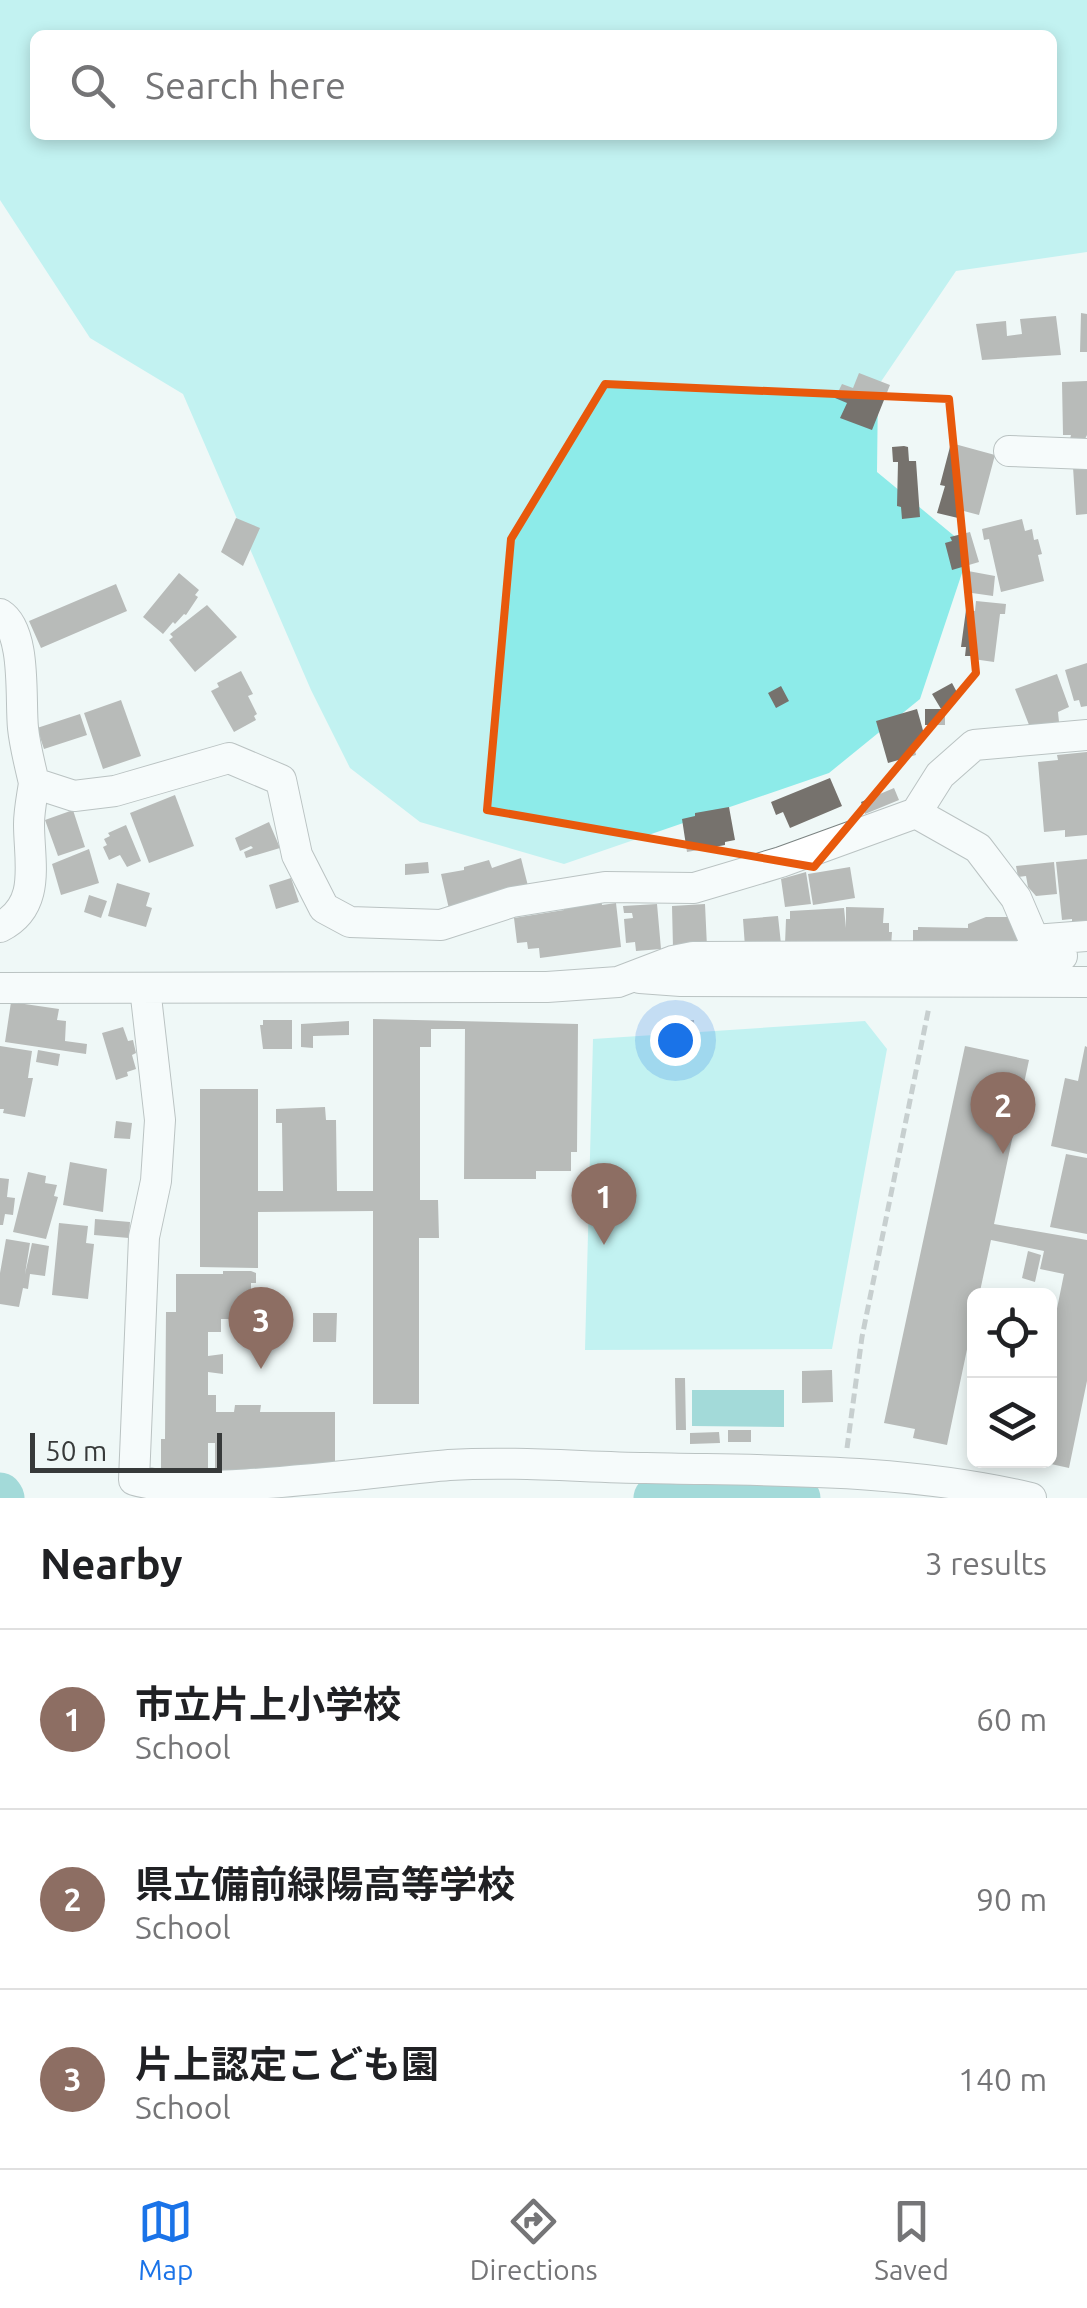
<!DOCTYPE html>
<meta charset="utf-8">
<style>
body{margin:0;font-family:Ubuntu,"Noto Sans JP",sans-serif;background:#f2f2f2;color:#202124}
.controls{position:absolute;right:30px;bottom:30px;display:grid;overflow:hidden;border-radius:15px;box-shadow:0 5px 15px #0003}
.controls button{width:90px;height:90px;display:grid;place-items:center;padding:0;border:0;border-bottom:2px solid #e0e0e0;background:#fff;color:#202124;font:50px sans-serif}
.scale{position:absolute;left:30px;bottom:25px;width:192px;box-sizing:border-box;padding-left:10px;border:5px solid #373a3a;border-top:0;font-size:28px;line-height:35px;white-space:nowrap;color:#373a3a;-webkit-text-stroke:8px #eff8f7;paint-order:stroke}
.you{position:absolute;left:675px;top:1040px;width:35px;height:35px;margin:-25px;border:8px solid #fff;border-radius:50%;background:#1a73e8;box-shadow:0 0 0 15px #1a73e833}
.badge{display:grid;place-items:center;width:65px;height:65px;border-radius:50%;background:#1a73e8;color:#fff;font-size:32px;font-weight:700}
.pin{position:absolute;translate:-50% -82px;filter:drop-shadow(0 2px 5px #0008)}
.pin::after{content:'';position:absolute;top:52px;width:35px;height:30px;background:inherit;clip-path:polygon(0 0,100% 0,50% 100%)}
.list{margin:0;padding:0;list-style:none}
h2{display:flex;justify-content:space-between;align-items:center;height:130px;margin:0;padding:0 40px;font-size:42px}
h2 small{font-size:32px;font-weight:400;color:#757577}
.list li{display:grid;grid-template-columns:65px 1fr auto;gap:30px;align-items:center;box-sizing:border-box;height:180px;padding:0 40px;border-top:2px solid #e0e0e0}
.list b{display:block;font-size:38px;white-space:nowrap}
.list p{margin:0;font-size:32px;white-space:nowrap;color:#757577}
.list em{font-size:32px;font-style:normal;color:#757577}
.icon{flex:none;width:55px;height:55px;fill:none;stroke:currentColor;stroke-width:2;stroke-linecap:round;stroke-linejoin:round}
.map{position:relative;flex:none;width:1087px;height:1498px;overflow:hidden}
.search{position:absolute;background:#fff;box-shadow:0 5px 15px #0003;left:30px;right:30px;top:30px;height:110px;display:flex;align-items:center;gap:25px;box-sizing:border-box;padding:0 35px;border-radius:15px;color:#757577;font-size:38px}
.sheet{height:670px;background:#fff}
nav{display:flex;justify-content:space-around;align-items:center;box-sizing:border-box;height:140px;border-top:2px solid #e0e0e0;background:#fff;font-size:28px;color:#757577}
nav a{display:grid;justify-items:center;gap:5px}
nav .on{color:#1a73e8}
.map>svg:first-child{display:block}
</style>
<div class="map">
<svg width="1087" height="1498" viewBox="0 0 1087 1498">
<rect width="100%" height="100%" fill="#eff8f7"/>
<!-- green -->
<path fill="#8debe9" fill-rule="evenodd" d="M0,0h1087v252l-131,19 -78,115 -1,86 93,77 -50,150 -91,74 -265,91 -144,-42 -70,-54 -39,-78 -128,-296 -93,-56 -90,-138zM35,35h1017v100h-1017z
M865,1021l22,28 -55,300 -247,1 8,-311z"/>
<!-- water -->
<path fill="#48b5b3" d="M692,1390h92v37l-92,-1z"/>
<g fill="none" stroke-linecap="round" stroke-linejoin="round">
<!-- river -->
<path stroke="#48b5b3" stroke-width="45" d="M0,1495l2,3
M656,1498l13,-3 129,3"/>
</g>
<!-- building -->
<path fill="#76726d" d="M1081,313l6,1v38h-7z
M1056,316l5,39 -79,5 -6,-36 30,-3 1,15 15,-2 -2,-15z
M859,373l31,12 -18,45 -32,-12 7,-15 -12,-5 7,-14 11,4z
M1087,381v54l-2,4h-15l1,-4h-8l-1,-53z
M951,443l44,12 -16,60 -19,-5 -2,8 -21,-5 8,-27 -5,-1z
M904,446l4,1 1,14h7l4,56 -18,2 -1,-12 -4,-1 1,-44h-5l-1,-15z
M1087,466v48l-11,1 -3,-48z
M236,518l24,10 -17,38 -22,-14z
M1022,519l3,12 7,-2 2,11 4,-1 4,15 -4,1 6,26 -43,11 -12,-53 -5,1 -2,-11z
M970,532l9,30 -27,8 -7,-27 7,-2 -2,-4z
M968,571l27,5 -2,20 -28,-4z
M179,573l20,17 -4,5 3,2 -12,18 -2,-1 -9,10 -2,-2 -10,12 -20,-17z
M116,584l11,27 -86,37 -12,-27z
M976,601l30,3 -1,10h-5l-6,48 -21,-3v-3h-8l1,-9h-5l5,-37 9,1z
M207,605l30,32 -42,35 -26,-32 4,-3 -3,-3z
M1087,663v43l-6,1 -2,-7 -5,1 -9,-31z
M241,671l12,23 -5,2 9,18 -3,2 2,4 -22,12 -23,-41 8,-4 -2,-4z
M1057,674l12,33 -11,5 1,10 -28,8 -16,-41z
M952,683l8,15 -19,11 -9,-15z
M781,686l8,15 -13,7 -8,-15z
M121,700l20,56 -38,13 -19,-56z
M917,709l7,25 -4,1 2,7 -8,3 2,10 -28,8 -12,-42z
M925,709h20v16h-20z
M80,714l7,21 -43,14 -7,-21z
M1087,752v83l-22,2v-7l-21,2 -6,-70 20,-2 -1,-5z
M830,778l12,28 -52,22 -7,-16 -7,3 -5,-13z
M894,788l5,12 -34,14 -4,-12z
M175,795l19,51 -45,17 -19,-50z
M729,807l6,33 -10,2v3l-38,7 -5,-33 13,-3v-3z
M73,810l12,37 -27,9 -13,-36z
M269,822l11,26 -34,10 -2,-6 9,-4 -2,-2 -11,5 -5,-13z
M126,825l15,36 -14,6 -7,-12 -11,5 -6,-13 4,-2 -3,-6 6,-3 -2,-3z
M89,849l10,34 -38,12 -9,-31z
M521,858l7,28 -79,23 -8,-35 23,-4v-3l25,-7 3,8z
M1087,859v70l-15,-6v-4l-10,1 -6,-58z
M428,862l1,11 -24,2v-11z
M1054,862l3,32 -21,2 -8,-9 -2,-11 -8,1 -2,-11z
M850,867l5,31 -42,7 -5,-31z
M806,872l5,32 -26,3 -4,-28z
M291,878l8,24 -23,7 -7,-24z
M117,883l33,10 -4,13 6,2 -6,19 -38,-11z
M89,895l18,6 -6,17 -17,-6z
M601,897l1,8 14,-2 5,44 -81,11 -1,-10 -11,1 -1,-7 -10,1 -3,-25 50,-8 -1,-8z
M657,904l4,45 -25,2 -1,-9 -9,1 -2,-24 9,-1 -1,-5h-8l-1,-7z
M705,904l2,43 -34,1 -1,-42z
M846,907l38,1 -1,15h6v9h3l-1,15 -106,-3 1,-25h4v-8l54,-3 2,20z
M778,916l3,28 -36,3 -2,-28z
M986,917h34l-1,29 -106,-1v-15h5v-3l50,1v-4z
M11,1002l48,7 -2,11 9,1 -1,20 22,3 -1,10 -81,-12z
M373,1019l205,5 -1,128h-6v19h-35v8h-72l1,-150h-34v18h-11v153h18l1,38h-20v166h-46v-193l-115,1v56l-58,-1v-178h58v102h25l-1,-68h-6v-14l49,-2 1,13h10l1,71h36z
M263,1020h29v29h-29l-3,-24h3z
M694,1020l1,22 -31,1 -2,-22z
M349,1021v14l-36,1v12l-12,-1v-23z
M123,1027l5,14 5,-1 3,13 -4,2 4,14 -9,3 1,4 -12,4 -14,-47z
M0,1046l32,5 -4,27h5l-8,39 -22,-4 1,-4h-4z
M965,1046l64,14 -35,164 93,16v141l-18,87 -27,-6 8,-2v-117l14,-69 -24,-5 4,-18 -53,-11 -12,56h-5v20l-27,129 -34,-7 2,-9 -31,-6z
M1085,1046l2,1v107l-36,-8 14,-68 13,3z
M38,1050l22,4 -2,12 -22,-4z
M116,1121l16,2 -2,16 -16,-1z
M1066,1154l21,4v76l-37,-7z
M70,1162l37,7 -4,43 -40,-7z
M28,1172l18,4 -1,7 12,2 -3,11 4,1 -12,42 -33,-7z
M0,1178l9,1 -2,18 8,1 -2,17 -8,-1 -2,11h-3z
M95,1219l35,3 -1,16 -35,-3z
M59,1223l29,3 -2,17 8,1 -6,55 -36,-4z
M6,1239l24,4 -5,31 7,-31 17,3 -4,30 -15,-2 -2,15 -5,-1 -4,19 -19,-3v-31z
M1028,1251l13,4 -6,27 -13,-4z
M223,1271h28l5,2v10h-5v36h-30v13h-13v24l15,-2v20l-15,-2v23h8v17h18l1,-7h26l-1,7h75v51l-29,1v7l-91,4v-32h-7v32l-47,-2v-34h4l1,-127h10v-38h47z
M313,1313h24l-1,29h-23z
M832,1370l1,32 -31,1v-32z
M675,1378h10l1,52h-10z
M728,1430h23v12h-23z
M719,1432l1,11 -30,1v-11z"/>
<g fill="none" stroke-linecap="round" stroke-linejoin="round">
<defs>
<path id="street" d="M1009,451l78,3
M0,614c27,17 20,85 23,114 2,19 7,37 11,55l40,13 41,-5 114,-33 52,22 16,75 27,53 26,14 91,3 71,-23 93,-15 89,1 87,-26 135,-49 62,35 38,50 18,42 53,-4
M916,813l24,-38 34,-30 113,-10
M0,927c42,-21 29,-65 29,-103 0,-13 3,-27 5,-41
M640,978l41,3 406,1
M0,988l547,-1 71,-5 55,-21 20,-4 369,-1
M145,988l15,132 -4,61 -12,56 -10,243c59,18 243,-9 315,-15 65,-4 132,2 197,3 129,3 258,0 385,30"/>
</defs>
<!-- street casing -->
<use href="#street" stroke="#7b8382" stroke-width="32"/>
<!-- path -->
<path stroke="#979d9d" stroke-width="5" stroke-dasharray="10 5" stroke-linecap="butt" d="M847,1448l15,-111 67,-330"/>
<!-- street -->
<use href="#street" stroke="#fff" stroke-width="30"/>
</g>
<!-- marked area -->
<path d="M0 0H1087V1498H0ZM605,384l344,15 27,274 -162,194 -327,-57 24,-271z" fill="#eff8f7" fill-opacity=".55" fill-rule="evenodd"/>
<path fill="none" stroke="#e8590c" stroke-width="8" stroke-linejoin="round" d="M605,384l344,15 27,274 -162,194 -327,-57 24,-271z"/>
</svg>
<div class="controls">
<button><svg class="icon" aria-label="locate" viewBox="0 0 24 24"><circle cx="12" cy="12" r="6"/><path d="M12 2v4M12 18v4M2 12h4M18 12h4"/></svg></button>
<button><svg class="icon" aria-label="layers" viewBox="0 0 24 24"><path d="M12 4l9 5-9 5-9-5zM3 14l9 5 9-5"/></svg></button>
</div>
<div class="scale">50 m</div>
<div class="you"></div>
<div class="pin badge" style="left:604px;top:1245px;background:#8d6e63">1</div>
<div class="pin badge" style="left:1003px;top:1154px;background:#8d6e63">2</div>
<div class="pin badge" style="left:261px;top:1369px;background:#8d6e63">3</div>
<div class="search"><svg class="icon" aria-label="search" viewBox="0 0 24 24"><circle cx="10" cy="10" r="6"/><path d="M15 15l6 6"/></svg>Search here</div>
</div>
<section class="sheet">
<h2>Nearby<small>3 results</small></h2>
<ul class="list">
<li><span class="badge" style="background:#8d6e63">1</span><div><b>市立片上小学校</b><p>School</p></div><em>60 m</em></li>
<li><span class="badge" style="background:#8d6e63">2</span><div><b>県立備前緑陽高等学校</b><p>School</p></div><em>90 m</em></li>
<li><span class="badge" style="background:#8d6e63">3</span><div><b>片上認定こども園</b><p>School</p></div><em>140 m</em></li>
</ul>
</section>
<nav>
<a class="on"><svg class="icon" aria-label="map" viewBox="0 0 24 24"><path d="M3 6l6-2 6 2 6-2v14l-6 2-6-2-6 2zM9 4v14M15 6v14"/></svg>Map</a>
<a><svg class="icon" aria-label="directions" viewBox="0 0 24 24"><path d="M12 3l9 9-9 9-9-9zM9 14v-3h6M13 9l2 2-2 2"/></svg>Directions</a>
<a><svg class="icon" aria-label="saved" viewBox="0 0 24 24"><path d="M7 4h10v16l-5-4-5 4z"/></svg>Saved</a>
</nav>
